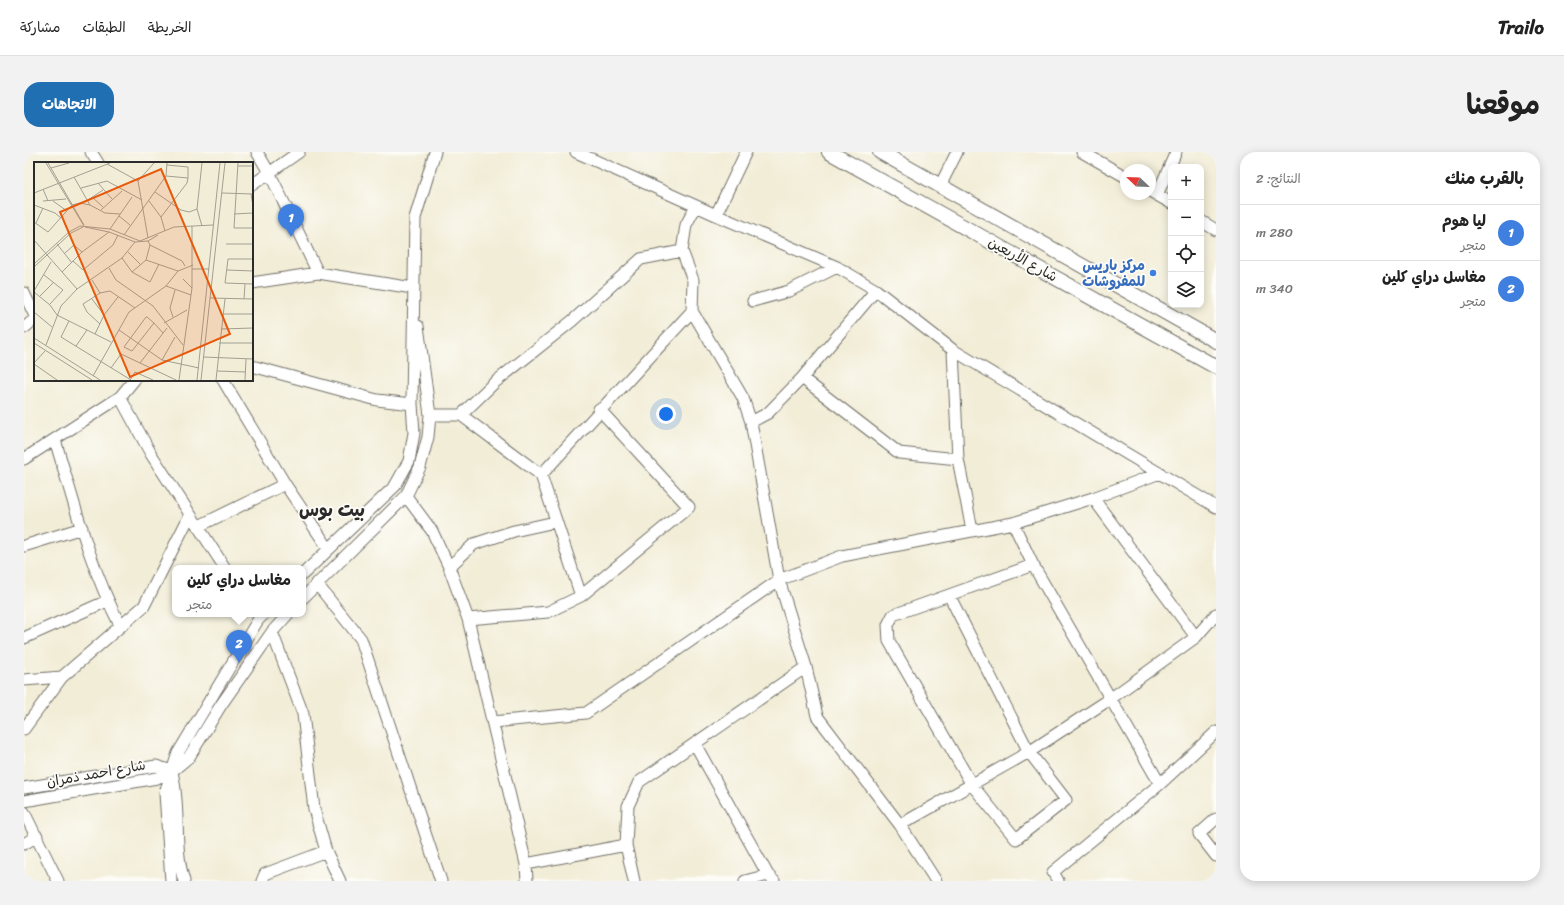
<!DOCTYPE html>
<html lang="ar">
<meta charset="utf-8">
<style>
body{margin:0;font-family:Sriracha,"Playpen Sans Arabic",sans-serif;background:#f2f2f2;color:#222;direction:rtl}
.controls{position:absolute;right:12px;top:12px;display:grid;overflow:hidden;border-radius:8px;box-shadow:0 2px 10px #0003}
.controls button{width:36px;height:36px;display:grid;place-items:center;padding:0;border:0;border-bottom:1px solid #e0e0e0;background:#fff;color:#222;font:20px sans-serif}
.compass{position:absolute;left:1096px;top:12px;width:36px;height:36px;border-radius:50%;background:#fff;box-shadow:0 2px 10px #0003;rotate:293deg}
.you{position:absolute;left:642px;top:262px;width:14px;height:14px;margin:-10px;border:3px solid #fff;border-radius:50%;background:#1a73e8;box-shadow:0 0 0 6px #1a73e833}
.badge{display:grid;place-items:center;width:26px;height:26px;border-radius:50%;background:#1f6fb2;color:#fff;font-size:13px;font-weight:700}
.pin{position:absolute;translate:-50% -33px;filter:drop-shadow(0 1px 2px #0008)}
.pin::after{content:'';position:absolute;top:21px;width:14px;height:12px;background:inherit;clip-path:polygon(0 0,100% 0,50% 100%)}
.popup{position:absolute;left:148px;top:413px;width:134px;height:52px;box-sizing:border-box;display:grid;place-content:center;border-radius:8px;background:#fff;filter:drop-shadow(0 1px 3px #0005);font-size:13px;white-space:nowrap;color:#767676}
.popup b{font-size:15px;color:#222}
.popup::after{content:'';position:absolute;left:50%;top:100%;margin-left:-8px;border:8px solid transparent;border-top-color:#fff}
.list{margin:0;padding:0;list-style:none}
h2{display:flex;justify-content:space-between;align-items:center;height:52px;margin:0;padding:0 16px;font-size:17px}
h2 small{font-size:13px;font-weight:400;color:#767676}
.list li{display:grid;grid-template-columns:26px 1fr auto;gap:12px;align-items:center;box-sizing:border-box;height:56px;padding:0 16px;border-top:1px solid #e0e0e0}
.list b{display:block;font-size:15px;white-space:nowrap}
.list p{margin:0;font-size:13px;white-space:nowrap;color:#767676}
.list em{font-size:13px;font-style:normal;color:#767676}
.icon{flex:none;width:22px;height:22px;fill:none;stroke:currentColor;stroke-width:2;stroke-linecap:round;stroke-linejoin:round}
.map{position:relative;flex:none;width:1192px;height:729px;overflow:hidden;direction:ltr;border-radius:16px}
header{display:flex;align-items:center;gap:24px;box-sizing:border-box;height:56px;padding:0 20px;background:#fff;border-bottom:1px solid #e0e0e0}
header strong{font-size:19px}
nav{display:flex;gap:22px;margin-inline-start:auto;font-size:14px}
.intro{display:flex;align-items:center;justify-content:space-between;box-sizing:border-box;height:96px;padding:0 24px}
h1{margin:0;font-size:28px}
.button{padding:10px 18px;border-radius:16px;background:#1f6fb2;color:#fff;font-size:14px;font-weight:700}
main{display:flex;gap:24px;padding:0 24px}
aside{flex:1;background:#fff;border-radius:16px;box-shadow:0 2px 10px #0003}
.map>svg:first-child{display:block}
</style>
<header>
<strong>Trailo</strong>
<nav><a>الخريطة</a><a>الطبقات</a><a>مشاركة</a></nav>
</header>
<div class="intro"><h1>موقعنا</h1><a class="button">الاتجاهات</a></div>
<main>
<aside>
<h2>بالقرب منك<small>النتائج: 2</small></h2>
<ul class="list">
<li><span class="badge" style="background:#3f7fe0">1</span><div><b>ليا هوم</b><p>متجر</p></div><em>280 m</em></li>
<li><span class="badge" style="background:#3f7fe0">2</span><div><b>مغاسل دراي كلين</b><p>متجر</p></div><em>340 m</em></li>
</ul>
</aside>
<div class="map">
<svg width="1192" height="729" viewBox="0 0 1192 729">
<rect width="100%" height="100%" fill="#fdfcf7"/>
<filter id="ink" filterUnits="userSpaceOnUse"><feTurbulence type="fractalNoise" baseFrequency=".025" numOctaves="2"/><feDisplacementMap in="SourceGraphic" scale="8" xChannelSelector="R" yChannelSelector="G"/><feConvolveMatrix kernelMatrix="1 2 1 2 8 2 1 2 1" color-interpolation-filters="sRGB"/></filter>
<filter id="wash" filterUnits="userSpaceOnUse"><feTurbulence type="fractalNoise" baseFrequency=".012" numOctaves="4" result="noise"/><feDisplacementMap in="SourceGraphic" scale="16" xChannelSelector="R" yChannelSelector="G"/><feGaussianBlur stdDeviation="0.9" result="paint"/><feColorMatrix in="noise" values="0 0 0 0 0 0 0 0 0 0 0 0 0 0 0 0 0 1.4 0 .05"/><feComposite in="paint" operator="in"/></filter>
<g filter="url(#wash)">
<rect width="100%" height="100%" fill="#f2edd7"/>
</g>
<g filter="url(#ink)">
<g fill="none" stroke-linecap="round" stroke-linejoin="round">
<defs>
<path id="minor" d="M67,0l7,11
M233,0l13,22 48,99
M552,0l140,63 121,52 39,23 77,60 263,157
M1058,0l44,25
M228,33l47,-33
M916,34l17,-34
M1126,39l21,12
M1133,43l19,-43
M672,54l-10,19 -4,26 11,29 -1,31 51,87 8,24 28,158 27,87 11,49 83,109 36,56
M692,63l30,-63
M1177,69l15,9
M228,131l66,-10 95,15
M0,141l11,23
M729,149l36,-10 48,-24
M0,176l11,-9
M929,198l5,109 14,71
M228,214l125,34 35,4
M778,226l97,75 59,6
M199,228l62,104 43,64
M96,245l31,57 74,114
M406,263h31l33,-32 78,-62 69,-62 41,-8
M437,263l80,60
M727,270l17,-9 34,-35 74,-88
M31,288c19,62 35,128 65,185
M0,307l96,-62 14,-17
M382,344l26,35 17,36 19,52 58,245 1,17
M1069,346l103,139
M989,371l20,42 127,219
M175,374l86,-42
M0,394l58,-18
M425,415l25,-23 40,-13 41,-9
M279,422l92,-88 14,-25 5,-28 -2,-29 3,-186 20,-66
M292,431l45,56 80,242
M925,443l80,157 37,48 -50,39 -44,-54 -83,-144 -1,-16 5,-10 140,-50
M557,444l-40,-121 151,-164
M279,446l103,-102 14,-29 8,-30 2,-22 -12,-89
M444,467l80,-7 33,-16 108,-89 -90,-98
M248,480l31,82 11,95 12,42 14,30
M0,486l83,-37
M0,528l38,-3 82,-71 46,-91
M469,570l93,-9 193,-133 63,-24 171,-33 80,-25 67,-25
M0,577l38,-52
M671,592l73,131 6,6
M148,620c9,36 1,74 12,109
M0,636l132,-22 16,5
M0,649l133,-23 15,-7 17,-14 32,-52 51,-73 16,-18
M0,660l34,69
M1192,667l-17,15 17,22
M876,673l129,-73 81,-53 86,-62 20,-23
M0,692l13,-8
M502,712l100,-19
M147,729l-6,-88 13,-40 80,-133 6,-6
M238,729l3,-7 61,-23
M610,729l-8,-36 2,-39 11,-24 167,-115
M721,729l23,-6
M1034,729l-5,-9 107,-88 56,-52"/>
<path id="major" d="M805,0l387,215
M856,0l336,189"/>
</defs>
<!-- minor casing -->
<use href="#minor" stroke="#716f67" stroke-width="13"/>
<!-- major casing -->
<use href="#major" stroke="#716f67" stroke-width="16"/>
<!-- minor -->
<use href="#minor" stroke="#fff" stroke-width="11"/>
<!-- major -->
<use href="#major" stroke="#fff" stroke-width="14"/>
</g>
</g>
<!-- markers -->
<circle fill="#3f7fe0" stroke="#fdfcf7" stroke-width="1.5" cx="1129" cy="121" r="4"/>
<g text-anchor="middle" stroke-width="3.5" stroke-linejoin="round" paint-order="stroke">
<!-- street labels -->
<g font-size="14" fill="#2b2b2b" stroke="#fdfcf7">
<text transform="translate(999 107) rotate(29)" y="5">شارع الأربعين</text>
<text transform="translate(72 621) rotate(-10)" y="5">شارع احمد ذمران</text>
</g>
<!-- shop labels -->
<g font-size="14" font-weight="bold" fill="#366cbe" stroke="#fdfcf7" text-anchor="end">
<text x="1121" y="118">مركز باريس<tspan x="1121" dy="16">للمفروشات</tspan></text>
</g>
<!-- district labels -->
<g font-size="18" font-weight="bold" fill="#2b2b2b" stroke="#fdfcf7">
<text x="308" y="364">بيت بوس</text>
</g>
</g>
<!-- overview -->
<g transform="translate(10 10)">
<rect width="219" height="219" fill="#f2edd7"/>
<path fill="none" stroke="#a29f92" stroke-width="1" d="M12,1l38,63M14,1l36,62M204,1l-4,65h19M73,2l31,17M204,4h15M17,6l18,-5M132,14l22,2M40,15l16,28 15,8 15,1M64,21l14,16M47,26l26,-7 35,19M9,27l5,12M121,30l26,18 8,2 8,-3M0,31l76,-30M188,31l31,1M217,32l2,12M58,35l11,10M54,38l15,-10M9,39l23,-2M19,39l14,10M115,39l12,16 4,14M0,43l21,8 6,5M67,48l21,-19M200,52l19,-1M85,54l11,9M127,55l26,-34 1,-5v-11l-21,-2M0,60l14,10 24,-27 8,-2 10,2M2,61l7,-15M168,64l-5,-17 5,-46M51,65l24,5 26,10 13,-1 10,-6M76,67l22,-32M90,73l42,-59 1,-13M114,76l-10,-57 16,-18M0,78l43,49M114,79l2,4 32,16 3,5M23,82l15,19M192,82h27M94,90l13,13M31,91l9,-8 8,7M88,96l10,14 18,10 9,-18M219,97h-25l-3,24 28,1M112,98l4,-15M39,99l10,9 30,-25 5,-10M0,102l35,-32 11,-6 30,3 30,12 34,-14 39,-2M0,105l37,-34 12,-6M75,106l7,12 37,26 30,39M158,107h17M193,108l26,1M28,110l20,-20 27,-20M98,110l14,-12 32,11M10,113l19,15 -13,14M149,117l9,9M58,118l8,13M132,124l25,9M0,129l17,-29M0,130l16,13 7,10 54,27M6,134l13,-13M176,136l43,1M58,137l12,16M210,137l1,-15M0,150l18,15M189,152h30M139,155l-3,-9 5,-18M35,159l-8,16 70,43M120,161l-22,28 -8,-4 22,-30h1l7,6 9,10M130,161l23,-13M66,162l-13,-12 -4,-8 17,-11 10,-2 25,17M187,167l32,-1M85,168l43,30 37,8M61,172l9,-19 14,-18M0,176l66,42M0,181l58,37M185,181h34M12,183l15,-39 16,-17 45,-31 13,-16M42,184l11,-16M169,195l50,2M128,198l13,-23M0,201l11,-12M106,201l27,-35M0,202l23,16M77,206l10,-14 55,26M183,209l29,1M59,214l36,-64 37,-26 12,-15 15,-6M96,218l5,-8 18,8M145,218l13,-92v-62M163,218l23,-217M167,218l24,-217M182,218l9,-81M211,218l1,-21"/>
<path fill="#e8590c" fill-opacity="0.15" stroke="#e8590c" stroke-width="2" d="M127,7l69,165 -100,43 -70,-165z"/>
<rect width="219" height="219" fill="none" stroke="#2b2b2b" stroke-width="2"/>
</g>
</svg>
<div class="controls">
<button>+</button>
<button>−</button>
<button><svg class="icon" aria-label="locate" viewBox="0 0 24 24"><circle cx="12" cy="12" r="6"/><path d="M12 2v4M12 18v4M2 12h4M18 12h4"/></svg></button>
<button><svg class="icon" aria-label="layers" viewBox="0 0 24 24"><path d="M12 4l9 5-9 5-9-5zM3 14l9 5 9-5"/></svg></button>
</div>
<svg class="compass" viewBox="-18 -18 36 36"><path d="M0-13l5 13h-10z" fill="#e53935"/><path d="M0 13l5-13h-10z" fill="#767676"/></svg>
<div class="you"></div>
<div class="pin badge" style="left:267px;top:85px;background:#3f7fe0">1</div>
<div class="pin badge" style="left:215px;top:511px;background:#3f7fe0">2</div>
<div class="popup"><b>مغاسل دراي كلين</b>متجر</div>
</div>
</main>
